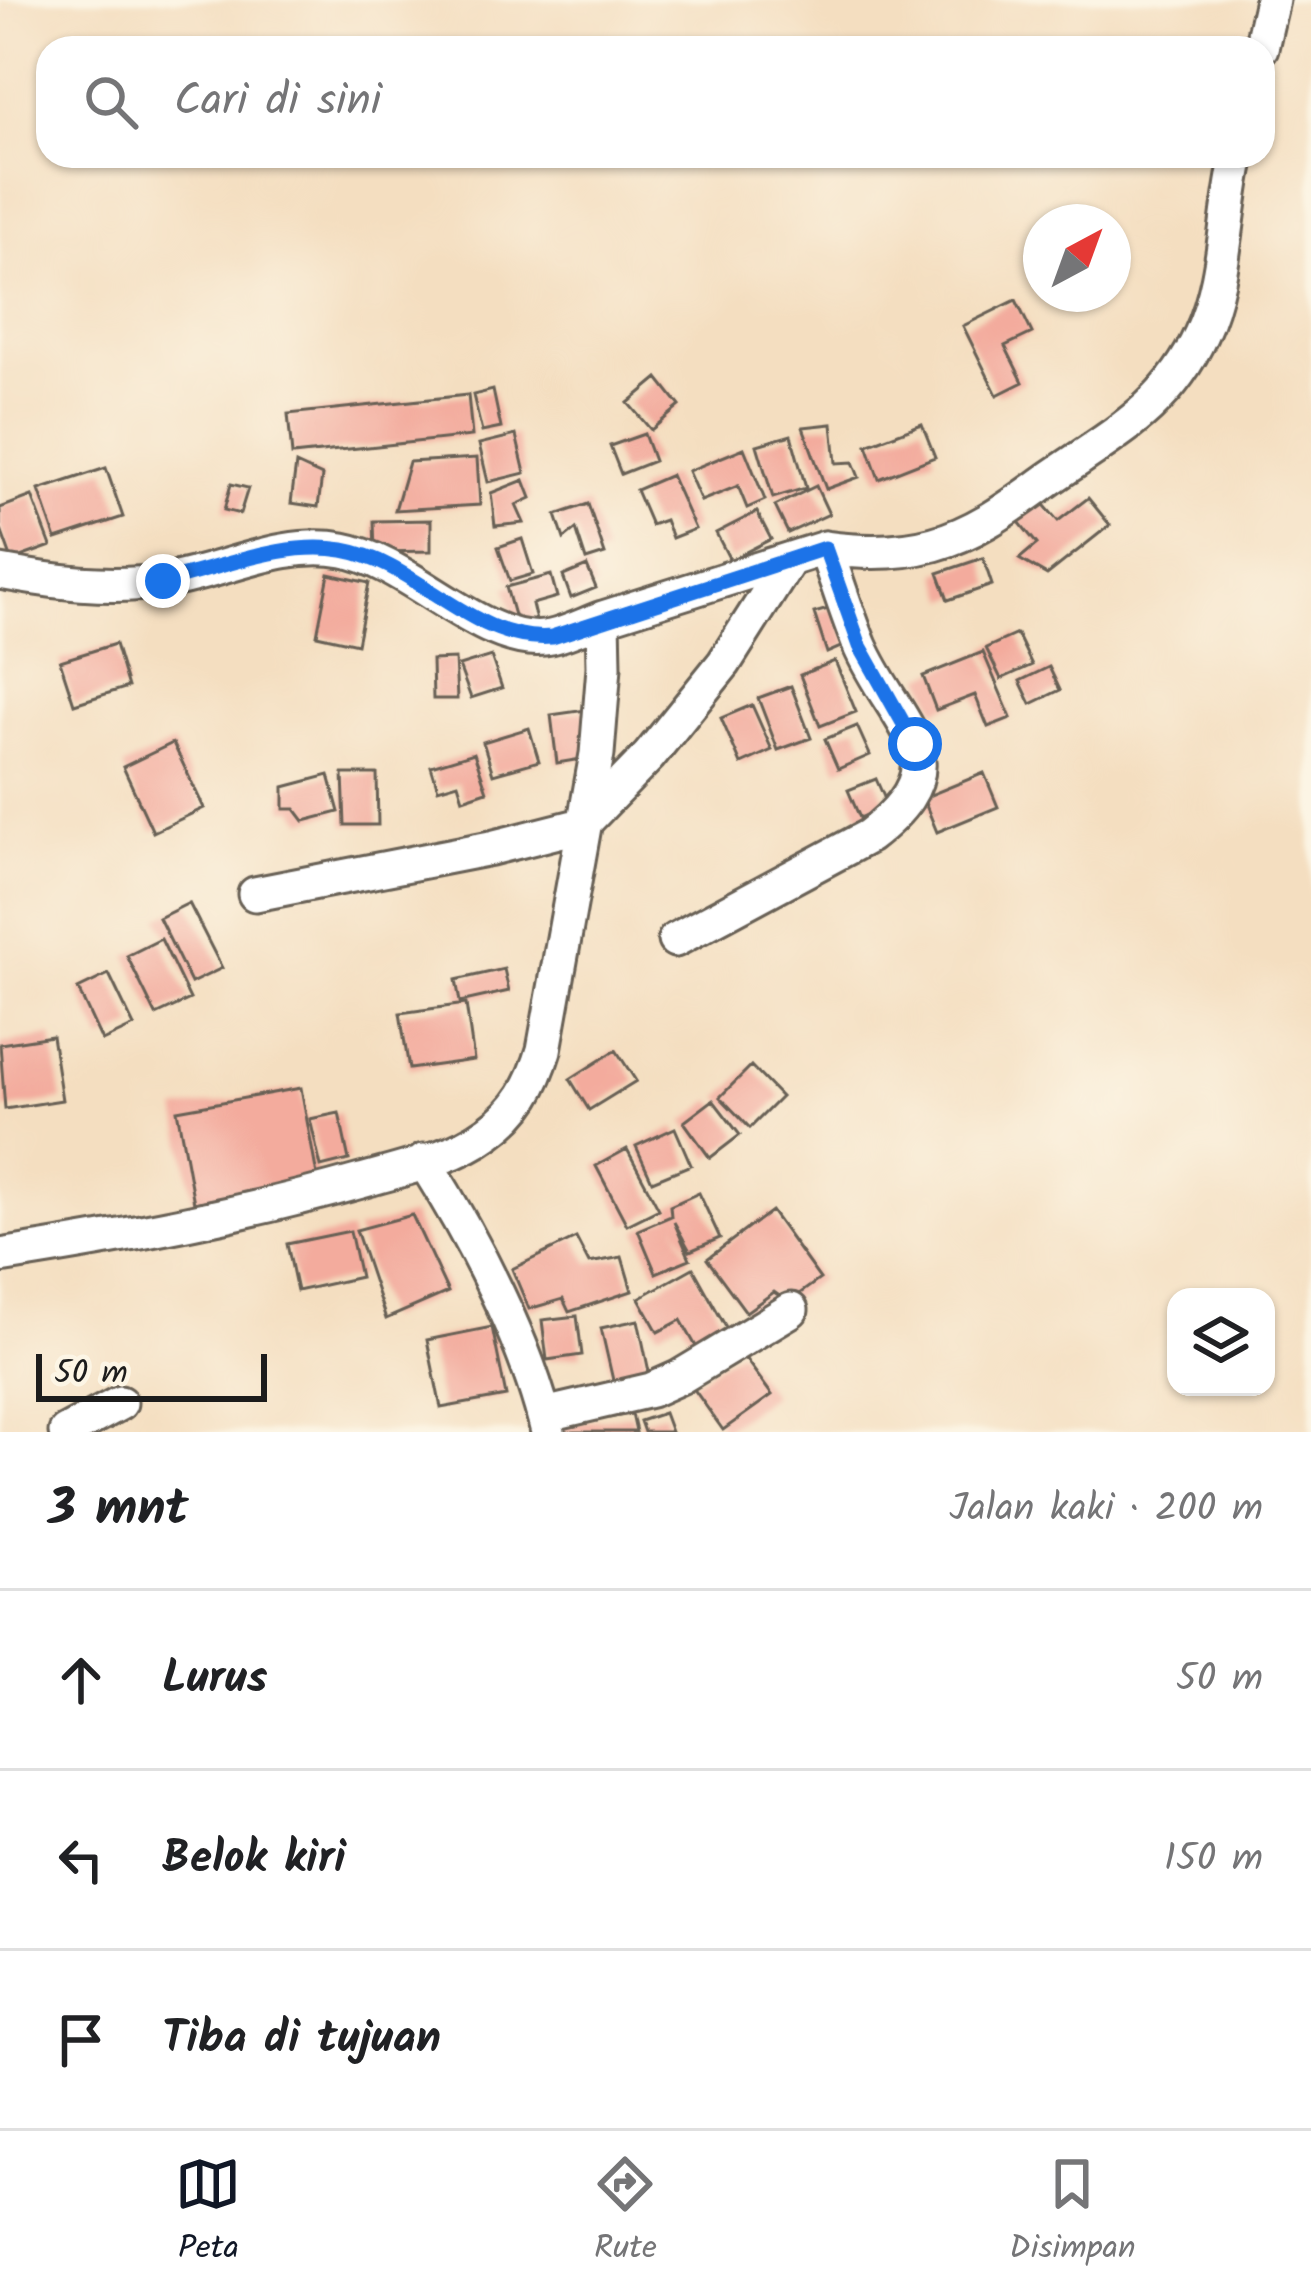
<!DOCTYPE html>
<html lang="id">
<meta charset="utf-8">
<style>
body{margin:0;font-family:Kalam,sans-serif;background:#f2f2f2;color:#202124}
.controls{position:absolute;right:36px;bottom:36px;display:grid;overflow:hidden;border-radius:24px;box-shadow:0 3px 9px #0004}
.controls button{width:108px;height:108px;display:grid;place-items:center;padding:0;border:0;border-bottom:3px solid #e0e0e0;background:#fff;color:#202124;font:60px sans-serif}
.compass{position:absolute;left:1023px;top:204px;width:108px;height:108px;border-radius:50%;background:#fff;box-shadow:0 3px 9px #0004;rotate:41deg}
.scale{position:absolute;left:36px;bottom:30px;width:231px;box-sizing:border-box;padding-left:12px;border:6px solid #1c1c1c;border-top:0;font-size:33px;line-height:42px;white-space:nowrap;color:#1c1c1c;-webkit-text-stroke:9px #fcf5e5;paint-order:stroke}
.stop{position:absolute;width:36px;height:36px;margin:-27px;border:9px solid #1a73e8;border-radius:50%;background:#fff}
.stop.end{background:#1a73e8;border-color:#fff;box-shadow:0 3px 12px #0008}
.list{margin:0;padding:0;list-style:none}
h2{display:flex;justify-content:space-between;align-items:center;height:156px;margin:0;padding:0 48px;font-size:51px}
h2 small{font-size:39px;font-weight:400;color:#757577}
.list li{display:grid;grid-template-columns:78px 1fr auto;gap:36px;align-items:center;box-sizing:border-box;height:180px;padding:0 48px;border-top:3px solid #e0e0e0}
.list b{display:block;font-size:45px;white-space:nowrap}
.list em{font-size:39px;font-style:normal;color:#757577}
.icon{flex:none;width:66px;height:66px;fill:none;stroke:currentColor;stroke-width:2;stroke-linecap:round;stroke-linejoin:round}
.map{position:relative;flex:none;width:1311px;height:1432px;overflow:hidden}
.search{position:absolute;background:#fff;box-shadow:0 3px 9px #0004;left:36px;right:36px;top:36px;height:132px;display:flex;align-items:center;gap:30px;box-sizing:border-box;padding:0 42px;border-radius:36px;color:#757577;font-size:45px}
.sheet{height:696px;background:#fff}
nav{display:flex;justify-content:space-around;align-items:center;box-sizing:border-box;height:168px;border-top:3px solid #e0e0e0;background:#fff;font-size:33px;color:#757577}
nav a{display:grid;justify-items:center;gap:6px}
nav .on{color:#111827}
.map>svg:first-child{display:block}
</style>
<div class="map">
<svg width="1311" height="1432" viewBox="0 0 1311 1432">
<rect width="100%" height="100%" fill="#fcf5e5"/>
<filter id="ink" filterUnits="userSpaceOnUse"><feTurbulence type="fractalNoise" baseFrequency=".00833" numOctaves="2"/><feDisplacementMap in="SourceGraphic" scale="24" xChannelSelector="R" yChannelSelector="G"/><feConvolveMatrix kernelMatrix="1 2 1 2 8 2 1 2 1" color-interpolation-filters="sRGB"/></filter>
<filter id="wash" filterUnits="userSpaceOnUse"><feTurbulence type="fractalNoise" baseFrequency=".004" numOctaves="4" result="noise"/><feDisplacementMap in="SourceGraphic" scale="48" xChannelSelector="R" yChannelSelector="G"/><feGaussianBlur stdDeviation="2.7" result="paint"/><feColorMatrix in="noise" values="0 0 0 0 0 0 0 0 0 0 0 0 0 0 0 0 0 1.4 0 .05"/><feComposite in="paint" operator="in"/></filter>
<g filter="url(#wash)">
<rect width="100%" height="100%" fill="#f4dec0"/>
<g id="blocks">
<!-- building -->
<path fill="#f3ab9d" d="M1016,300l16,33 -27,13 18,36 -26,13 -34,-69z
M658,378l22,28 -29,24 -23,-27z
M493,390l8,38 -19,4 -9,-37z
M468,395l4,41 -180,19 -4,-41z
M832,424l4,39 17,-1 6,15 -33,12 -23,-62z
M922,424l13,33 -56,22 -12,-34z
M644,434l10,27 -33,13 -11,-28z
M516,435l9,38 -37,9 -9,-38z
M791,435l15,53 -33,10 -16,-53z
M744,448l21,52 -18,8 -9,-22 -37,15 -13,-30z
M477,458l3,47 -85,5 14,-48z
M296,464l26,12 -4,31 -27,-4z
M106,468l17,49 -67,22 -17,-49z
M671,475l24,54 -23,9 -7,-18 -14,5 -15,-35z
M524,480l7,18 -15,7 8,18 -29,3 -4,-33z
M231,484l17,4 -8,26 -16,-4z
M816,486l13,28 -41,19 -13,-27z
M32,496l19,50 -39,14 -12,-33v-19z
M1088,498l22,27 -63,50 -28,-16 18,-15 -22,-27 24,-18 19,22z
M588,504l17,50 -19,6 -10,-31 -12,10 -8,-24z
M757,512l14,27 -41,21 -14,-27z
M431,520v31l-56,1 -1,-31z
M522,539l11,35 -23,7 -12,-34z
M983,558l9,27 -44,15 -10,-27z
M587,566l9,22 -25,10 -8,-22z
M329,574l40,9 -12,61 -40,-9z
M551,575l6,22 -25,7 4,17 -19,5 -11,-39z
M835,607l13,37 -21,9 -13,-40z
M1017,634l15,31 -31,14 -15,-31z
M115,644l13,43 -54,17 -14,-43z
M983,652l28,66 -23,9 -13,-32 -39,15 -13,-34z
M491,656l11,32 -31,10 -12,-32z
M455,659l2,40h-24l-1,-39z
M835,661l21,51 -36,14 -20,-51z
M1049,667l11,23 -29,14 -11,-23z
M791,686l20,52 -33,12 -20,-52z
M752,705l20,45 -31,14 -20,-46z
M586,710l7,47 -36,6 -6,-48z
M857,726l13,29 -32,14 -13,-30z
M529,728l10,33 -46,13 -10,-32z
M173,743l31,65 -51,24 -30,-65z
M474,753l13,38 -24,8 -5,-16 -20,6 -7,-23z
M984,773l14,34 -61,25 -14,-34z
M343,774h34l1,51h-33z
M329,775l10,37 -35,9 -9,-12h-11v-22z
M876,779l12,27 -28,12 -12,-28z
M189,903l33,65 -31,15 -32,-65z
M161,939l29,60 -34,16 -29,-59z
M504,969l5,22 -49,11 -4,-22z
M109,974l25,52 -32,15 -24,-52z
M466,1004l8,56 -65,9 -9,-56z
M52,1036l10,64 -57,9 -5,-65z
M616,1050l20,31 -47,29 -19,-31z
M751,1066l30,31 -31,31 -30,-31z
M301,1088l17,93 -124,22 -17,-93z
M713,1100l27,35 -30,23 -26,-36z
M339,1113l10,47 -28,7 -11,-48z
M675,1128l16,37 -39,16 -16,-35z
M627,1149l32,60 -32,16 -31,-59z
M699,1193l21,45 -30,13 -16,-29 16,37 -34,14 -18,-43 33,-14 -1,-10z
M771,1211l49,68 -32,23 -14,-10 -28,20 -39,-53z
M412,1215l36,77 -62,27 -30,-89z
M350,1231l10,46 -63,14 -10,-47z
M576,1238l13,25 33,-6 10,34 -63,21 -6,-13 -34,10 -17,-40z
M693,1268l39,70 -31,17 -20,-35 -23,12 -19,-34z
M577,1316l5,39 -35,5 -5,-40z
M638,1320l13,61 -36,8 -14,-61z
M492,1327l14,69 -65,12 -14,-68z
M739,1350l33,45 -49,35 -32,-45z
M664,1413l7,19h-27l-4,-11z
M632,1414l4,18h-78l-1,-6z"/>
</g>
</g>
<g filter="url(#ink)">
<use href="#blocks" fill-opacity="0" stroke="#686055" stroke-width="3"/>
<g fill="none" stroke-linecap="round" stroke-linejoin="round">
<defs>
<path id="minor" d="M1261,48l11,-48
M0,572c54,10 109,17 164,9 61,-9 117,-42 179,-31 68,12 143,101 208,87 18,-4 35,-13 52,-19
M255,894l236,-46 91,-23 67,-69 75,-93 66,-104
M675,940l194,-104c97,-75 27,-108 -9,-190 -13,-32 -23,-65 -35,-98
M424,1161c49,78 103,181 124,271
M0,1256c122,-19 241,-41 361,-75 42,-12 93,-23 128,-49 30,-21 45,-48 55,-82l53,-296 7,-87 -1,-49 222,-70c37,5 73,6 109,-4 45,-12 81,-41 118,-67 62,-43 116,-70 149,-143 26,-56 23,-119 37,-178
M544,1415l107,-25 29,-13 111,-67
M66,1432l54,-29"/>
</defs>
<!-- minor casing -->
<use href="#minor" stroke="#686055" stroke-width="39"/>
<!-- minor -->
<use href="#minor" stroke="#fff" stroke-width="33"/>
</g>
</g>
<g fill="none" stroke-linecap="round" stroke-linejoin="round" filter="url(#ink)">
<!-- route -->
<path stroke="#1a73e8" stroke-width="15" d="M163,581c58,-12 119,-41 180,-31 76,13 129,94 209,87l273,-89 35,98 55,98"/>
</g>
</svg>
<div class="controls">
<button><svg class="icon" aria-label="layers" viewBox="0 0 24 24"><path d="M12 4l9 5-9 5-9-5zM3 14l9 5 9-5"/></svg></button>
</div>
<svg class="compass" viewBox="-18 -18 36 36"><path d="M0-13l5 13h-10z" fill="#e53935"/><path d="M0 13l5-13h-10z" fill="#757577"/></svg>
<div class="scale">50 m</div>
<div class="stop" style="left:915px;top:744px"></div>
<div class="stop end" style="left:163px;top:581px"></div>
<div class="search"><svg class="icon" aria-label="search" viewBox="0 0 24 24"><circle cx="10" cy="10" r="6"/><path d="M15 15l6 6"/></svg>Cari di sini</div>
</div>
<section class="sheet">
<h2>3 mnt<small>Jalan kaki · 200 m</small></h2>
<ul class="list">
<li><svg class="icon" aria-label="ahead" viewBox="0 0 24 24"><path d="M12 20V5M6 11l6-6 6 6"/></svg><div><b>Lurus</b></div><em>50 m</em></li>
<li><svg class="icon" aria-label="left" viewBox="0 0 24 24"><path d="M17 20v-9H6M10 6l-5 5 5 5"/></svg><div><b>Belok kiri</b></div><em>150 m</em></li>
<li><svg class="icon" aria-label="arrive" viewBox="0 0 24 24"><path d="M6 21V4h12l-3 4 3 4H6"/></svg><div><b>Tiba di tujuan</b></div></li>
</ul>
</section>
<nav>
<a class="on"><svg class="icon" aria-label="map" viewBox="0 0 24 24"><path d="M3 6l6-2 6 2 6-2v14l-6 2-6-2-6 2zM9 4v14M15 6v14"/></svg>Peta</a>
<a><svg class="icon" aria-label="directions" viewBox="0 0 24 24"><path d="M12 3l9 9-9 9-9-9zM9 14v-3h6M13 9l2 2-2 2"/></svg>Rute</a>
<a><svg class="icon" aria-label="saved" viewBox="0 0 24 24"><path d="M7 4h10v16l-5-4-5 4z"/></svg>Disimpan</a>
</nav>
